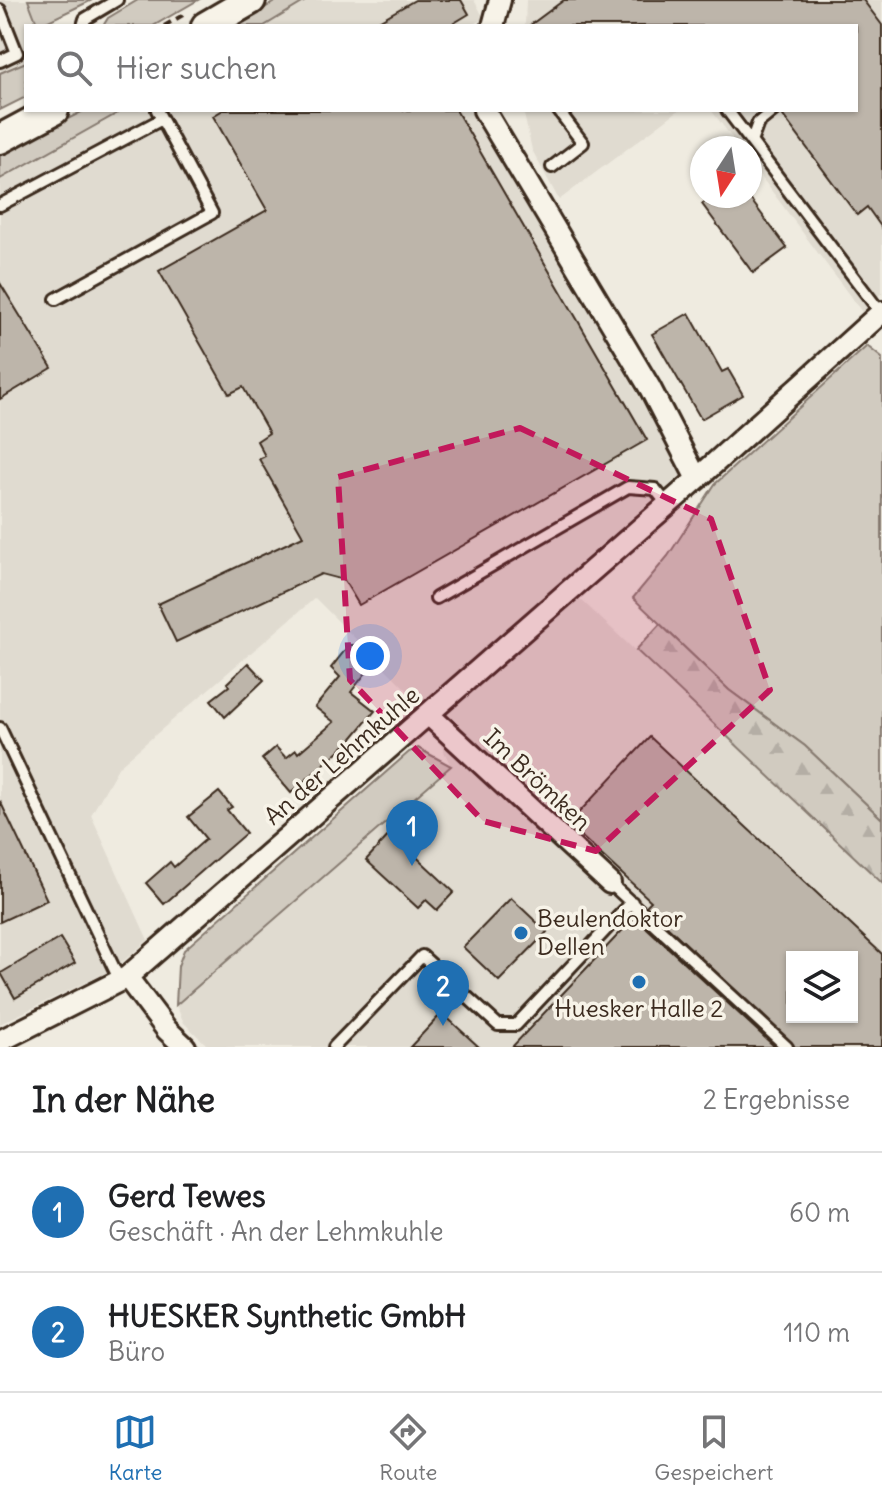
<!DOCTYPE html>
<html lang="de">
<meta charset="utf-8">
<style>
body{margin:0;font-family:Delius,sans-serif;background:#f6f6f6;color:#202124}
.controls{position:absolute;right:24px;bottom:24px;display:grid;overflow:hidden;border-radius:0px;box-shadow:0 2px 6px #0004}
.controls button{width:72px;height:72px;display:grid;place-items:center;padding:0;border:0;border-bottom:2px solid #e0e0e0;background:#fff;color:#202124;font:40px sans-serif}
.compass{position:absolute;left:690px;top:136px;width:72px;height:72px;border-radius:50%;background:#fff;box-shadow:0 2px 6px #0004;rotate:192deg}
.you{position:absolute;left:370px;top:656px;width:28px;height:28px;margin:-20px;border:6px solid #fff;border-radius:50%;background:#1a73e8;box-shadow:0 0 0 12px #1a73e833}
.badge{display:grid;place-items:center;width:52px;height:52px;border-radius:50%;background:#1f6fb2;color:#fff;font-size:26px;font-weight:700}
.pin{position:absolute;translate:-50% -66px;filter:drop-shadow(0 2px 4px #0008)}
.pin::after{content:'';position:absolute;top:42px;width:28px;height:24px;background:inherit;clip-path:polygon(0 0,100% 0,50% 100%)}
.list{margin:0;padding:0;list-style:none}
h2{display:flex;justify-content:space-between;align-items:center;height:104px;margin:0;padding:0 32px;font-size:34px}
h2 small{font-size:26px;font-weight:400;color:#757577}
.list li{display:grid;grid-template-columns:52px 1fr auto;gap:24px;align-items:center;box-sizing:border-box;height:120px;padding:0 32px;border-top:2px solid #e0e0e0}
.list b{display:block;font-size:30px;white-space:nowrap}
.list p{margin:0;font-size:26px;white-space:nowrap;color:#757577}
.list em{font-size:26px;font-style:normal;color:#757577}
.icon{flex:none;width:44px;height:44px;fill:none;stroke:currentColor;stroke-width:2;stroke-linecap:round;stroke-linejoin:round}
.map{position:relative;flex:none;width:882px;height:1047px;overflow:hidden}
.search{position:absolute;background:#fff;box-shadow:0 2px 6px #0004;left:24px;right:24px;top:24px;height:88px;display:flex;align-items:center;gap:20px;box-sizing:border-box;padding:0 28px;border-radius:0px;color:#757577;font-size:30px}
.sheet{height:344px;background:#fff}
nav{display:flex;justify-content:space-around;align-items:center;box-sizing:border-box;height:112px;border-top:2px solid #e0e0e0;background:#fff;font-size:22px;color:#757577}
nav a{display:grid;justify-items:center;gap:4px}
nav .on{color:#1f6fb2}
.map>svg:first-child{display:block}
</style>
<div class="map">
<svg width="882" height="1047" viewBox="0 0 882 1047">
<defs>
<pattern id="forest-firs" width="22" height="20" patternUnits="userSpaceOnUse" patternTransform="scale(2)"><rect width="22" height="20" fill="#d1cbc0"/><path d="M5 1l3.5 6h-7zM16 11l3.5 6h-7z" fill="#b4aea5"/></pattern>
</defs>
<rect width="100%" height="100%" fill="#efebe0"/>
<filter id="ink" filterUnits="userSpaceOnUse"><feTurbulence type="fractalNoise" baseFrequency=".0125" numOctaves="2"/><feDisplacementMap in="SourceGraphic" scale="16" xChannelSelector="R" yChannelSelector="G"/><feConvolveMatrix kernelMatrix="1 2 1 2 8 2 1 2 1" color-interpolation-filters="sRGB"/></filter>
<g filter="url(#ink)">
<!-- built -->
<path fill="#e0dbd0" fill-rule="evenodd" d="M0,0h28l10,26h-12v36l-26,11z
M307,0h167l10,18 -14,8h-206z
M526,0h356v293l-20,19 -112,-150v-14h-10l-29,-38h145v-84h-331z
M124,110h350l209,363 -122,108 321,302v164h-673l-25,-24 -8,-18 275,-239 -30,-62 -106,-106 -196,168 -28,49 57,125 -33,28 -115,56v-845zM792,957h60v60h-60z
M523,110h156l-120,90 -27,-50z"/>
<!-- grass -->
<path fill="#d1cbc0" stroke="#867a6f" stroke-width="2" d="M28,0h64l-54,26z
M138,0h60l-45,26h-50l5,-8z
M278,0h29l-43,26h-30z
M26,62v35l-26,13v-37z
M85,110h38l-123,69v-25z
M867,346l15,12v461l-77,-73 -76,-56 -96,-92 35,-42 47,-72z
M418,748l33,18 -275,239 2,-39 6,-16 225,-198z"/>
<!-- forest -->
<path fill="url(#forest-firs)" stroke="#867a6f" stroke-width="2" d="M660,624l69,66 76,56 77,73v64l-246,-233z"/>
<!-- building -->
<path fill="#bdb5aa" stroke="#3b2a1e" stroke-width="2" fill-rule="evenodd" d="M415,0h46l8,14 -20,12h-79z
M564,0h299l19,25v203l-15,-21 -10,8 -76,-102 1,-3h74v-84h-327z
M223,110h233l191,330 -288,165 -15,-25 -23,-6 -145,68 -18,-38 145,-68 -44,-77 6,-3 -8,-15 12,-8 -26,-46 -14,7 -70,-123 108,-61 -54,-94z
M713,196h35l39,52 -34,25 -51,-69z
M0,283l52,85 -52,31z
M689,313l33,59 6,-3 15,26 -42,24 -49,-85z
M349,645h8l19,15 -25,32 24,19 -26,31 -58,51 -29,-34 14,-12 10,11 10,-8 2,3 36,-31 -19,-15 25,-30 -9,-9z
M248,663l16,17 -39,37 -14,-17 18,-14 -2,-3z
M650,737l232,217v93h-87l-149,-141 5,-5 -83,-77zM792,957h60v60h-60z
M219,792l13,15 -5,3 19,23 -82,71 -18,-21 24,-21 4,5 32,-28 -18,-22z
M0,801l47,99 -47,22z
M391,833l63,59 -17,18 -11,-10 -8,8 -52,-48z
M511,898l36,34 -48,49 -36,-34z
M635,917l140,130h-263z
M60,938l15,25 -60,35 -14,-25z
M442,1013l37,34h-69z"/>
<g fill="none" stroke-linecap="round" stroke-linejoin="round">
<defs>
<path id="service" d="M0,10l17,43 -17,8
M83,26l2,-7 32,-19
M727,110l154,203
M751,142l7,-19 16,-13
M552,167l31,-24 -25,-33
M0,205l162,-86
M56,299l156,-86 -55,-103
M436,598l192,-111 27,2 13,16
M0,728l120,253
M610,883l177,164
M334,1047l88,-91 76,69h18l116,-123"/>
<path id="minor" d="M493,26l7,-26
M484,110l166,278 47,91
M429,715l181,168
M127,977l40,53 18,17
M0,1041l127,-64 570,-498 185,-167"/>
<path id="secondary" d="M206,26l45,-26
M0,139l54,-29"/>
</defs>
<!-- service casing -->
<use href="#service" stroke="#3b2a1e" stroke-width="16"/>
<!-- minor casing -->
<use href="#minor" stroke="#3b2a1e" stroke-width="26"/>
<!-- secondary casing -->
<use href="#secondary" stroke="#3b2a1e" stroke-width="34"/>
<!-- path -->
<path stroke="#3b2a1e" stroke-width="4" stroke-dasharray="8 6" stroke-linecap="butt" d="M164,26l19,-11"/>
<!-- service -->
<use href="#service" stroke="#f7f3e8" stroke-width="10"/>
<!-- minor -->
<use href="#minor" stroke="#f7f3e8" stroke-width="20"/>
<!-- secondary -->
<use href="#secondary" stroke="#f7f3e8" stroke-width="28"/>
</g>
</g>
<!-- marked area -->
<path fill="#c2185b" fill-opacity="0.2" stroke="#c2185b" stroke-width="6" stroke-dasharray="16 10" stroke-linejoin="round" d="M520,428l191,91 59,171 -174,161 -113,-30 -133,-141 -12,-203z"/>
<!-- markers -->
<g fill="#1f6fb2" stroke="#f7f3e8" stroke-width="3">
<circle cx="521" cy="933" r="8"/>
<circle cx="639" cy="982" r="8"/>
</g>
<g text-anchor="middle" stroke-width="7" stroke-linejoin="round" paint-order="stroke">
<!-- street labels -->
<g font-size="24" fill="#3b2a1e" stroke="#f7f3e8">
<text transform="translate(342 756) rotate(-41)" y="8">An der Lehmkuhle</text>
<text transform="translate(537 780) rotate(43)" y="8">Im Brömken</text>
</g>
<!-- poi labels -->
<g font-size="24" fill="#3b2a1e" stroke="#f7f3e8" text-anchor="start">
<text x="537" y="927">Beulendoktor<tspan x="537" dy="28">Dellen</tspan></text>
<text x="639" y="1017" text-anchor="middle">Huesker Halle 2</text>
</g>
</g>
</svg>
<div class="controls">
<button><svg class="icon" aria-label="layers" viewBox="0 0 24 24"><path d="M12 4l9 5-9 5-9-5zM3 14l9 5 9-5"/></svg></button>
</div>
<svg class="compass" viewBox="-18 -18 36 36"><path d="M0-13l5 13h-10z" fill="#e53935"/><path d="M0 13l5-13h-10z" fill="#757577"/></svg>
<div class="you"></div>
<div class="pin badge" style="left:412px;top:866px">1</div>
<div class="pin badge" style="left:443px;top:1026px">2</div>
<div class="search"><svg class="icon" aria-label="search" viewBox="0 0 24 24"><circle cx="10" cy="10" r="6"/><path d="M15 15l6 6"/></svg>Hier suchen</div>
</div>
<section class="sheet">
<h2>In der Nähe<small>2 Ergebnisse</small></h2>
<ul class="list">
<li><span class="badge">1</span><div><b>Gerd Tewes</b><p>Geschäft · An der Lehmkuhle</p></div><em>60 m</em></li>
<li><span class="badge">2</span><div><b>HUESKER Synthetic GmbH</b><p>Büro</p></div><em>110 m</em></li>
</ul>
</section>
<nav>
<a class="on"><svg class="icon" aria-label="map" viewBox="0 0 24 24"><path d="M3 6l6-2 6 2 6-2v14l-6 2-6-2-6 2zM9 4v14M15 6v14"/></svg>Karte</a>
<a><svg class="icon" aria-label="directions" viewBox="0 0 24 24"><path d="M12 3l9 9-9 9-9-9zM9 14v-3h6M13 9l2 2-2 2"/></svg>Route</a>
<a><svg class="icon" aria-label="saved" viewBox="0 0 24 24"><path d="M7 4h10v16l-5-4-5 4z"/></svg>Gespeichert</a>
</nav>
